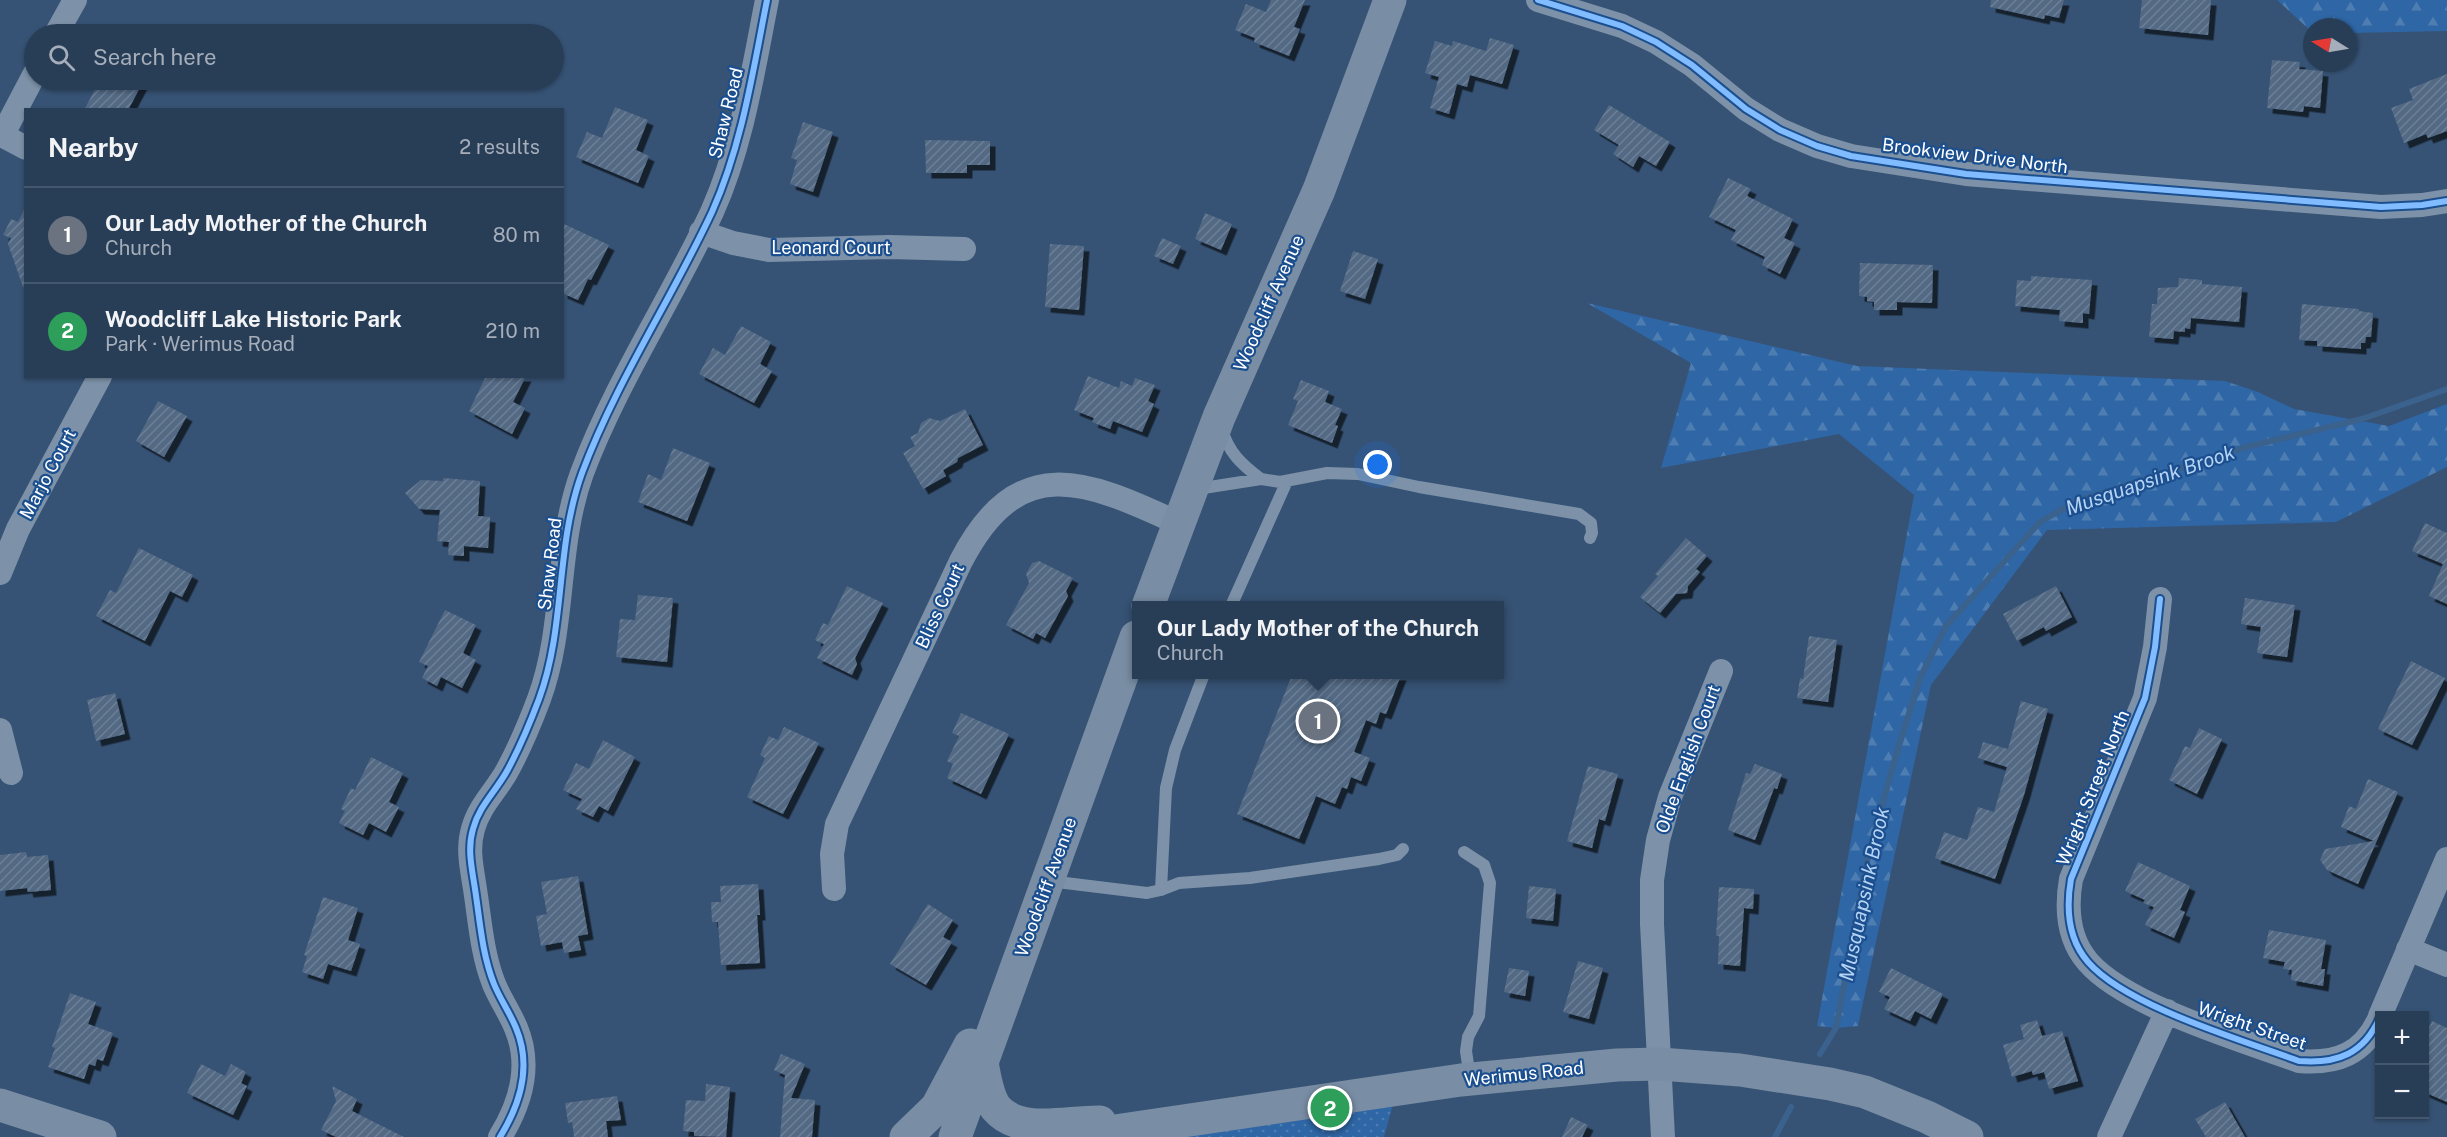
<!DOCTYPE html>
<meta charset="utf-8">
<style>
body{margin:0;font-family:"Public Sans",sans-serif;background:#344961;color:#f1f3f6}
.controls{position:absolute;right:18px;bottom:18px;display:grid;overflow:hidden;border-radius:0px;box-shadow:0 2px 4px #0004}
.controls button{width:54px;height:54px;display:grid;place-items:center;padding:0;border:0;border-bottom:2px solid #44576d;background:#283e57;color:#f1f3f6;font:30px sans-serif}
.compass{position:absolute;left:2303px;top:18px;width:54px;height:54px;border-radius:50%;background:#283e57;box-shadow:0 2px 4px #0004;rotate:281deg}
.you{position:absolute;left:1378px;top:465px;width:21px;height:21px;margin:-15px;border:4px solid #fff;border-radius:50%;background:#1a73e8;box-shadow:0 0 0 9px #1a73e833}
.badge{display:grid;place-items:center;width:39px;height:39px;border-radius:50%;background:#b9c2ce;color:#fff;font-size:20px;font-weight:700}
.pin{position:absolute;translate:-50% -50%;border:3px solid #fff;box-shadow:0 2px 6px #0006}
.popup{position:absolute;left:1132px;top:601px;width:372px;height:78px;box-sizing:border-box;display:grid;place-content:center;border-radius:0px;background:#283e57;filter:drop-shadow(0 2px 4px #0005);font-size:20px;white-space:nowrap;color:#a5aeba}
.popup b{font-size:22px;color:#f1f3f6}
.popup::after{content:'';position:absolute;left:50%;top:100%;margin-left:-12px;border:12px solid transparent;border-top-color:#283e57}
.list{margin:0;padding:0;list-style:none}
h2{display:flex;justify-content:space-between;align-items:center;height:78px;margin:0;padding:0 24px;font-size:26px}
h2 small{font-size:20px;font-weight:400;color:#a5aeba}
.list li{display:grid;grid-template-columns:39px 1fr auto;gap:18px;align-items:center;box-sizing:border-box;height:96px;padding:0 24px;border-top:2px solid #44576d}
.list b{display:block;font-size:22px;white-space:nowrap}
.list p{margin:0;font-size:20px;white-space:nowrap;color:#a5aeba}
.list em{font-size:20px;font-style:normal;color:#a5aeba}
.icon{flex:none;width:33px;height:33px;fill:none;stroke:currentColor;stroke-width:2;stroke-linecap:round;stroke-linejoin:round}
.map{position:relative;flex:none;width:2447px;height:1137px;overflow:hidden}
.search{position:absolute;background:#283e57;box-shadow:0 2px 4px #0004;left:24px;top:24px;width:540px;height:66px;display:flex;align-items:center;gap:15px;box-sizing:border-box;padding:0 21px;border-radius:33px;color:#a5aeba;font-size:22px}
.panel{position:absolute;background:#283e57;box-shadow:0 2px 4px #0004;left:24px;top:108px;width:540px;height:270px;border-radius:0px}
.map>svg:first-child{display:block}
</style>
<div class="map">
<svg width="2447" height="1137" viewBox="0 0 2447 1137">
<defs>
<pattern id="green-dots" width="8" height="8" patternUnits="userSpaceOnUse" patternTransform="scale(1.5)"><rect width="8" height="8" fill="#2f66a5"/><path d="M2 2h.1M6 6h.1" fill="none" stroke="#4e7db2" stroke-width="1.8" stroke-linecap="round"/></pattern>
<pattern id="forest-firs" width="22" height="20" patternUnits="userSpaceOnUse" patternTransform="scale(1.5)"><rect width="22" height="20" fill="#2f66a5"/><path d="M5 1l3.5 6h-7zM16 11l3.5 6h-7z" fill="#4e7db2"/></pattern>
<pattern id="building-hatch" width="6" height="6" patternUnits="userSpaceOnUse" patternTransform="scale(1.5)"><rect width="6" height="6" fill="#526984"/><path d="M-1 1l2-2M0 6l6-6M5 7l2-2" fill="none" stroke="#6c8096"/></pattern>
<filter id="shadow"><feDropShadow dx="5.5" dy="5.5" stdDeviation="0" flood-color="#0009"/></filter>
</defs>
<rect width="100%" height="100%" fill="#365274"/>
<!-- green -->
<path fill="url(#green-dots)" d="M1397,1090l-13,47h-310z"/>
<!-- forest -->
<path fill="url(#forest-firs)" d="M2277,0h170v31l-99,2v-6h-36v5z
M1587,303l270,63 368,15 33,11 36,17 95,17 58,-22v63l-111,55 -289,8 -116,155 -73,341 -22,2 -19,-2 97,-531 -75,-61 -178,34 30,-105z"/>
<g fill="none" stroke-linecap="round" stroke-linejoin="round">
<!-- stream -->
<path stroke="#3b618d" stroke-width="6" d="M1820,1054l16,-26 31,-167 27,-99 26,-84 26,-52 94,-104 37,-21 169,-54 116,-28 85,-30
M1775,1137l16,-30"/>
</g>
<!-- building -->
<path fill="url(#building-hatch)" filter="url(#shadow)" d="M1271,0h34l-11,27 6,2 -11,27 -35,-14 1,-4 -20,-8 11,-26 20,8z
M1991,0h73l-5,18 -14,-3 -1,4 -54,-12z
M2142,0h69l-3,35 -69,-7z
M1490,38l24,7 -12,39 -32,-9 -3,12 -10,-3 -8,30 -19,-6 9,-31 -14,-4 10,-32 17,5 1,-5 33,10z
M2272,60l28,2 -1,7 24,2 -3,37 -16,-2 -1,6 -36,-4z
M2447,74v57l-19,7 -2,-4 -22,9 -13,-35 22,-8 -4,-11z
M100,80h44l-16,30h-44z
M1609,105l61,37 -14,24 -17,-10 -6,11 -20,-13 6,-9 -25,-15z
M615,107l33,13 -12,30 13,6 -11,27 -62,-26 11,-25 15,6z
M803,122l30,10 -20,60 -23,-8 7,-24 -6,-2z
M925,140l65,1v24h-23v8h-41z
M1728,178l23,11 -4,7 46,23 -9,19 11,5 -15,31 -18,-9 3,-8 -34,-17 5,-10 -27,-13z
M26,206v80l-3,1 -15,-43 3,-6 -8,-3 8,-16 7,3z
M1205,213l27,11 -11,26 -26,-11z
M562,223l47,22 -18,35 -3,-1 -10,21 -16,-7z
M1162,238l19,8 -8,18 -19,-8z
M1050,244l34,2 -5,64 -34,-3z
M1353,251l25,8 -13,40 -25,-8z
M1860,263l73,2 -1,38 -35,-1v8h-23v-8l-7,-1v-4l-8,-1z
M2031,276l61,4 -3,34 -6,-1v10l-24,-2 1,-11 -45,-4 2,-26 14,1z
M2179,278l23,2v4l40,3 -3,35 -48,-4 -1,11 -5,-1v4l-11,-1 -1,8 -24,-2 3,-33h5l1,-16 20,-1z
M2302,304l57,5v2l14,2 -2,24h-5l-1,6h-4v6l-44,-3v-5l-18,-1z
M741,326l30,16 -11,22 12,7 -18,32 -55,-29 14,-26 12,7z
M486,376h40l-13,26 12,6 -13,26 -43,-23z
M1088,376l31,12 2,-7 11,5 3,-8 20,7 -7,16 6,3 -12,28 -29,-11 -3,8 -18,-7 2,-4 -20,-8z
M1301,380l28,11 -4,11 17,7 -7,16 3,1 -6,17 -44,-18 10,-24 -5,-2z
M158,401l29,15 -23,41 -28,-16z
M965,409l18,36 -25,13 -1,4 -14,8 3,6 -23,13 -20,-36 12,-7 -5,-9 8,-4 3,-10 8,-5 11,3z
M673,448l37,15 -23,58 -49,-19 10,-28 13,6z
M443,478l37,3 -2,35 12,1 -2,31 -24,-2v10l-16,-1 1,-13 -12,-1 3,-31 -21,-1 -14,-16 16,-13 22,1z
M2425,523l22,10v71l-18,-8 14,-32 -31,-13z
M1686,538l21,18 -11,13 4,3 -12,14 -1,7 -11,1 -16,19 -20,-16 18,-21 -3,-2z
M139,548l54,27 -11,22 -12,-6 -25,50 -49,-25 14,-26 6,3z
M1039,561l34,17 -7,13 2,5 -23,42 -9,-5 -3,6 -27,-14 23,-42 -3,-9 6,-11z
M847,586l36,17 -28,55 2,6 -5,11 -35,-17 7,-14 -9,-4 8,-17 5,2z
M2056,586l16,31 -26,14 -2,-4 -27,14 -14,-27z
M638,595l35,3 -6,64 -51,-5 4,-38 15,1z
M2245,598l50,7 -8,52 -30,-4 4,-26 -20,-3z
M445,610l31,15 -13,28 13,7 -14,28 -21,-11 -4,9 -15,-8 6,-12 -9,-4z
M1809,636l28,4 -9,62 -31,-4 3,-20 3,1z
M2411,661l34,17 -33,67 -34,-16z
M1292,675h109l-15,39 -6,-2 -4,12 -10,-4 -12,32 16,6 -9,23 -10,-4 -4,12 -5,-2 -7,17 -19,-8 -17,43 -62,-25z
M115,693l10,41 -29,7 -9,-41z
M2021,701l27,8 -24,86 -29,84 -60,-21 9,-26 23,8 11,-33 16,5 13,-45 -29,-9 5,-16 25,7z
M961,713l48,21 -28,60 -34,-16 6,-14 -6,-3 12,-25 -7,-3z
M784,727l35,16 -36,71 -36,-17 18,-39 -5,-3 9,-19 9,4z
M2199,728l23,11 -25,55 -28,-14 16,-34 5,2z
M603,740l32,17 -27,54 -9,-5 -6,11 -17,-8 6,-10 -19,-9 13,-27 13,6z
M371,757l32,16 -14,29 10,5 -13,25 -17,-9 -6,12 -24,-12 6,-12 -4,-2 10,-21 4,2z
M1755,764l27,10 -5,15 -3,-1 -19,52 -27,-10 18,-57 4,1z
M1588,766l30,8 -13,47 -6,-2 -7,29 -25,-7z
M2368,779l30,13 -40,92 -31,-14 -7,-10 5,-11 49,-8 -33,-14 8,-21 7,3z
M26,852l1,5 21,-2 3,35 -23,2 -1,-4 -27,3v-36z
M2138,862l52,24 -10,24 5,2 -11,26 -29,-13 9,-18 -11,-4 2,-3 -20,-9z
M578,876l10,58 -10,2 3,14 -17,3 -2,-11 -21,4 -5,-30 11,-2 -6,-32z
M758,884l2,31h-3l3,48 -39,2 -3,-43h-6l-1,-20h10l-1,-16z
M1529,886l27,3 -3,32 -27,-3z
M1719,887l35,2 -1,20 -9,-1 -4,58 -22,-2 1,-28h-3z
M323,897l35,11 -10,32 12,4 -9,27 -23,-7 -5,15 -21,-7 5,-16 -3,-1z
M928,904l25,16 -10,17 9,5 -26,43 -36,-21z
M2269,930l57,10 -5,29h4l-2,17 -32,-6 1,-10 -9,-1 2,-7 -22,-4z
M1578,961l25,7 -14,51 -26,-7z
M1509,968l20,3 -4,25 -21,-4z
M1891,968l52,26 -12,25 -16,-8 -5,10 -26,-12 6,-12 -11,-5z
M70,993l26,9 -8,22 25,9 -10,28 -6,-2 -2,7 -6,-2 -5,15 -36,-12 7,-19 -3,-1z
M2037,1020l5,16 20,-5 16,50 -29,8 -5,-17 -11,3 -1,-4 -20,6 -9,-32 21,-6 -4,-14z
M2432,1021l15,7v74l-23,-10v-54z
M781,1054l24,10 -14,34 24,2 -3,37h-32l5,-62 -11,-5z
M201,1064l24,12 6,-12 15,8 -5,11 6,3 -14,29 -46,-22z
M706,1084l24,3 -4,50 -32,-1v-4l-11,-1 3,-31 19,1z
M332,1086l25,13 -5,12 52,26h-68l-15,-7 15,-29z
M617,1096l4,24 -15,1 2,16h-34l-2,-15 -4,1 -3,-20z
M2225,1102l20,35h-39l-11,-18z
M1571,1117l17,8 -6,12h-20z"/>
<g fill="none" stroke-linecap="round" stroke-linejoin="round">
<!-- lane -->
<path stroke="#7d92a8" stroke-width="12" d="M1222,429c6,23 20,36 39,50
M1197,489l64,-10 19,3 47,-9 31,1 61,13 160,27 12,9 1,10 -2,5
M1231,606l56,-125
M1464,852l20,13 6,18 -11,133 -11,21 -2,14 4,27
M1049,881l98,12 14,-3 18,-7 71,-5 129,-19 18,-4 6,-6
M1161,890l5,-102 9,-38 29,-76"/>
<!-- street -->
<path stroke="#7d92a8" stroke-width="24" d="M1538,0l84,26 34,16 36,23 54,44 34,21 37,16 34,10 115,18 415,33 41,-2 25,-4
M56,34l19,-34
M0,134l26,14
M2,136l32,-61
M701,232l32,11 36,7 120,-3 75,2
M0,573l18,-44 82,-153
M2160,599l-5,48 -10,51 -74,181c-5,29 -3,60 17,83 38,44 154,78 211,99 38,3 65,-7 81,-44
M0,730l11,43
M834,889l-2,-35 5,-30 124,-263c57,-110 124,-81 217,-38
M2408,949l39,16
M2380,1016l67,-157
M500,1137c21,-34 32,-71 16,-109 -6,-15 -16,-29 -22,-44 -12,-30 -14,-63 -19,-95 -3,-20 -8,-40 -2,-60 6,-23 23,-38 34,-58 12,-22 23,-48 32,-72 27,-73 16,-152 43,-226 34,-91 89,-173 130,-261 30,-67 41,-141 55,-212
M1663,1137l-11,-213v-44l6,-40 12,-43 51,-126
M2109,1137l58,-126"/>
<!-- secondary -->
<path stroke="#798da4" stroke-width="33" d="M1148,606l71,-189 100,-227 71,-190
M982,1063c3,14 5,33 14,45 24,28 71,13 104,14
M0,1105l100,32
M906,1137l31,-30 33,-62
M955,1137l181,-500
M1074,1137l387,-57 156,-15 43,-1 80,6 90,14 35,8 62,25 40,20"/>
<defs>
<path id="cycleway" d="M1538,0l84,26 34,16 36,23 54,44 34,21 37,16 34,10 115,18 415,33 41,-2 25,-4
M2160,599l-5,48 -10,51 -74,181c-5,29 -3,60 17,83 38,44 154,78 211,99 38,3 65,-7 81,-44
M500,1137c21,-34 32,-71 16,-109 -6,-15 -16,-29 -22,-44 -12,-30 -14,-63 -19,-95 -3,-20 -8,-40 -2,-60 6,-23 23,-38 34,-58 12,-22 23,-48 32,-72 27,-73 16,-152 43,-226 34,-91 89,-173 130,-261 30,-67 41,-141 55,-212"/>
</defs>
<!-- cycleway casing -->
<use href="#cycleway" stroke="#1b4f8f" stroke-width="10"/>
<!-- cycleway -->
<use href="#cycleway" stroke="#80bcff" stroke-width="6"/>
</g>
<g text-anchor="middle" stroke-width="4.5" stroke-linejoin="round" paint-order="stroke">
<!-- street labels -->
<g font-size="18" fill="#fff" stroke="#1b4f8f">
<text transform="translate(726 113) rotate(-76)" y="6">Shaw Road</text>
<text transform="translate(1975 156) rotate(7)" y="6">Brookview Drive North</text>
<text x="831" y="254">Leonard Court</text>
<text transform="translate(1269 303) rotate(-66)" y="6">Woodcliff Avenue</text>
<text transform="translate(48 474) rotate(-62)" y="6">Marjo Court</text>
<text transform="translate(550 564) rotate(-83)" y="6">Shaw Road</text>
<text transform="translate(940 606) rotate(-65)" y="6">Bliss Court</text>
<text transform="translate(1688 759) rotate(-70)" y="6">Olde English Court</text>
<text transform="translate(2093 788) rotate(-68)" y="6">Wright Street North</text>
<text transform="translate(1046 887) rotate(-70)" y="6">Woodcliff Avenue</text>
<text transform="translate(2252 1026) rotate(19)" y="6">Wright Street</text>
<text transform="translate(1524 1074) rotate(-6)" y="6">Werimus Road</text>
</g>
<!-- water labels -->
<g font-size="20" font-style="italic" fill="#b5d3f5" stroke="#1b4f8f">
<text transform="translate(2150 480) rotate(-19)" y="7">Musquapsink Brook</text>
<text transform="translate(1864 894) rotate(-78)" y="7">Musquapsink Brook</text>
</g>
</g>
</svg>
<div class="controls">
<button>+</button>
<button>−</button>
</div>
<svg class="compass" viewBox="-18 -18 36 36"><path d="M0-13l5 13h-10z" fill="#e53935"/><path d="M0 13l5-13h-10z" fill="#a5aeba"/></svg>
<div class="you"></div>
<div class="pin badge" style="left:1318px;top:721px;background:#6b7280">1</div>
<div class="popup"><b>Our Lady Mother of the Church</b>Church</div>
<div class="pin badge" style="left:1330px;top:1108px;background:#2e9e5b">2</div>
<div class="search"><svg class="icon" aria-label="search" viewBox="0 0 24 24"><circle cx="10" cy="10" r="6"/><path d="M15 15l6 6"/></svg>Search here</div>
<section class="panel">
<h2>Nearby<small>2 results</small></h2>
<ul class="list">
<li><span class="badge" style="background:#6b7280">1</span><div><b>Our Lady Mother of the Church</b><p>Church</p></div><em>80 m</em></li>
<li><span class="badge" style="background:#2e9e5b">2</span><div><b>Woodcliff Lake Historic Park</b><p>Park · Werimus Road</p></div><em>210 m</em></li>
</ul>
</section>
</div>
